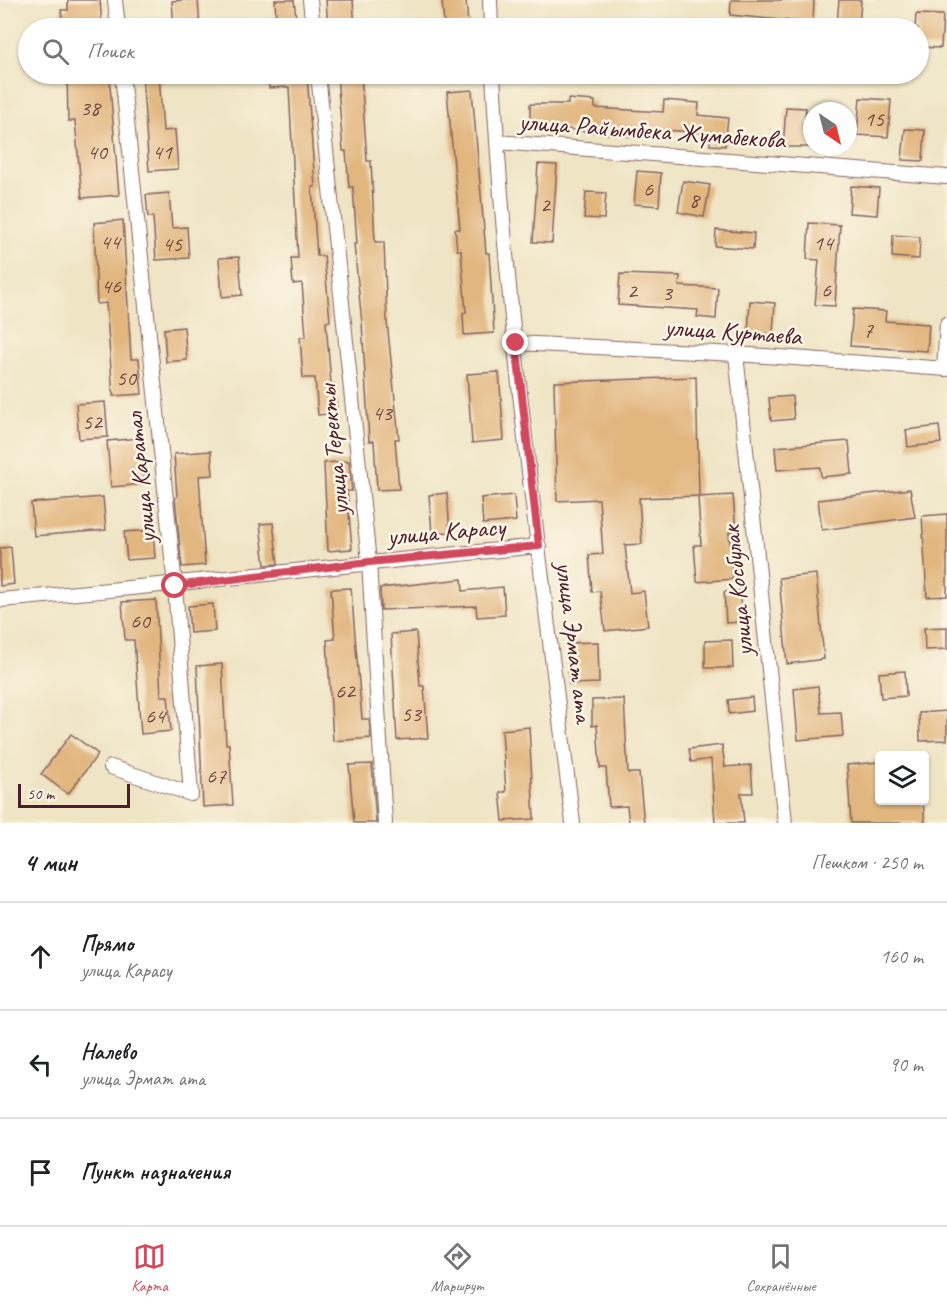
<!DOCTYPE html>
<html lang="ru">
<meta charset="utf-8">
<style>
body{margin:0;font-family:Caveat,sans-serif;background:#f2f2f2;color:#202124}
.controls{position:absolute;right:18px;bottom:18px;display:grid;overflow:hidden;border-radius:6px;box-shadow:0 2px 4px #0004}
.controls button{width:54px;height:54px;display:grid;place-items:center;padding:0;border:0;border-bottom:2px solid #e0e0e0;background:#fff;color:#202124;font:30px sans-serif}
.compass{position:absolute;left:803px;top:102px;width:54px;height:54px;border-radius:50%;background:#fff;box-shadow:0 2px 4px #0004;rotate:145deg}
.scale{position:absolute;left:18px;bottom:15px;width:112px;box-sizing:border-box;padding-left:6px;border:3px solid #4a1f2b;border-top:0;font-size:16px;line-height:21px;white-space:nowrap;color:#4a1f2b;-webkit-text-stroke:4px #fcf5e5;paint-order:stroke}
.stop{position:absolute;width:18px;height:18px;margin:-14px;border:4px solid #d1495b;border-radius:50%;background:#fff}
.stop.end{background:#d1495b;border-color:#fff;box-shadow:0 2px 6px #0008}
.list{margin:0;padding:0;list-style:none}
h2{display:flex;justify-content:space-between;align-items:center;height:78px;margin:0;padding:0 24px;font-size:26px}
h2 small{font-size:20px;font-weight:400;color:#757577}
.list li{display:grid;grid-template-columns:39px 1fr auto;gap:18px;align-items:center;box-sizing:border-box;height:108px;padding:0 24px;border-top:2px solid #e0e0e0}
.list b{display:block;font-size:22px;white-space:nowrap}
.list p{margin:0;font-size:20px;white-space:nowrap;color:#757577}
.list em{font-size:20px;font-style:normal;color:#757577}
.icon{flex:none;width:33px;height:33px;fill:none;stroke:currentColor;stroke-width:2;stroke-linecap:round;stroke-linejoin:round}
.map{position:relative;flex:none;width:947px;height:823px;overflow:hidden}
.search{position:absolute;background:#fff;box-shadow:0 2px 4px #0004;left:18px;right:18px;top:18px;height:66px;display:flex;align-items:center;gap:15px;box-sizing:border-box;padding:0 21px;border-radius:33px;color:#757577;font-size:22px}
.sheet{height:402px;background:#fff}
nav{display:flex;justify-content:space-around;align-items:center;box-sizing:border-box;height:84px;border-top:2px solid #e0e0e0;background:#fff;font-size:16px;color:#757577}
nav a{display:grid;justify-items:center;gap:3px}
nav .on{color:#d1495b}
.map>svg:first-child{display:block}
</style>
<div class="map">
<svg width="947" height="823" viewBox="0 0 947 823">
<rect width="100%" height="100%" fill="#fcf5e5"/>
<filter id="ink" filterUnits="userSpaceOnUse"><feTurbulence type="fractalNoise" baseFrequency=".0167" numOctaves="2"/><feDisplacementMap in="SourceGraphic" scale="12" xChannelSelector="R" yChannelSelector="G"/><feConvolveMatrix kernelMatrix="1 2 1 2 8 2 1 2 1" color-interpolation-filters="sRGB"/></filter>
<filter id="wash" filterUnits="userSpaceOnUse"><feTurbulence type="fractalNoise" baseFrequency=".008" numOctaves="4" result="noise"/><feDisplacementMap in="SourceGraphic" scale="24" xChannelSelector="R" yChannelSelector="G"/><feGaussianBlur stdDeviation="1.35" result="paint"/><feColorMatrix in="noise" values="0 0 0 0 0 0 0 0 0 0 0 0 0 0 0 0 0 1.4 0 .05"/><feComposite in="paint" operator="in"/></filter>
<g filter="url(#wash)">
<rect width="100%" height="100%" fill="#efe4c4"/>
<g id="blocks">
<!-- building -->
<path fill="#e2b67f" d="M68,0h32l2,28h-39l-2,-18h7z
M186,0h12l2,27 -26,1 -2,-27z
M275,0h19l2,18 -20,2z
M326,0h27l2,28h-27z
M442,0h24l2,24 -24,2z
M731,0h83l-1,23 -83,-8z
M839,0h22l-2,26 -22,-1z
M916,14l27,1 -2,33 -23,-1v-19h-3z
M67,74h42l10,121 -37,3 -7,-77h-7z
M142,74h17l4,57 12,-1 3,39 -29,2z
M268,74h39l8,113h-3l5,69h7l6,65 -4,1 5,62h4l2,29 -19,2 -3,-37h-12l-3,-41h6l-4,-54 -9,1 -2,-26h7l-9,-171 -20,1z
M337,74h24l6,87h4l4,81h9l3,79 12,118h-4l4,50 -22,1 -3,-49h-5l-7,-118 -8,-79h3l-4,-57h-4l-3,-36h-3z
M472,90l14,163h3l5,80 -30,2 -1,-21 3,-1 -5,-63h-4l-2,-21h5l-13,-137z
M860,98l31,2 -3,37 -31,-2z
M568,99l27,2v7l68,4 1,-12 35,3 -1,12 30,3 -3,28 -15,-1 1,-12 -67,-4 -1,9 -77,-9h-36v-25h38z
M786,107l20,1 -1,17h7v22h-29z
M905,129l20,1 -2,31 -21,-1z
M538,164l19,1 -5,78 -19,-1z
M637,171l24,2 -2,33 -25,-2z
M683,181l27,4 -6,32 -26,-5z
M851,186l28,2 -2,27 -28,-2z
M586,192l20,1 -2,26 -20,-1z
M169,193l3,35 15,-1 2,31 -33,2 -3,-43h-5l-2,-22z
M123,220l8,139h8l3,35 -29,2 -7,-93 -9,1 -3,-81z
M809,223l31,2 -5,81 -20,-1 4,-45 -12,-1z
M716,230l38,3 -1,16 -38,-3z
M893,235l27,2 -1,22 -27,-2z
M239,257l3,38 -20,2 -3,-39z
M620,274l60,2 -1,10 39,2 -2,31 -19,-2 1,-7 -80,-5z
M750,301l25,2 -2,31 -25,-1z
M853,309l33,2 -1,10 44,3 -2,27 -77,-5z
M184,327l3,33 -21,2 -2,-33z
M499,372l5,68 -32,3 -5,-69z
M696,377l3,119 -60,2 3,46 -17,1 5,48 14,-2 4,35 -43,5 -5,-40 -8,1 -3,-37 14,-1 -4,-55 -42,2 -3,-119z
M792,396l2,23 -23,2 -2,-23z
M105,402l3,35 -29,2 -3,-35z
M939,426l2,17 -33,4 -2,-17z
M141,438l4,46 -34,3 -4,-46z
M849,441l3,33 -31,3 -1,-10 -43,3 -2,-23z
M211,451l2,24 -14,1 6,89 -23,2 -7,-69 2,-1 -3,-43z
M349,461l3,30h-5l5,58 -24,2 -4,-88z
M910,489l5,28 -93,13 -4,-30z
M447,493l3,39 -18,1 -3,-38z
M514,495l2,26 -33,3 -2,-26z
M733,495l3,37h-7l4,47 -36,3 -3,-37h7l-3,-48z
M103,497l3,33 -72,6 -3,-33z
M947,514v82l-20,1 -5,-81z
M273,523l5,41 -13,1 -5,-41z
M153,530l2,28 -28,2 -3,-28z
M11,547l3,37 -14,2v-38z
M816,574l8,85 -37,5 -8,-86z
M462,579l1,12 40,-4 2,28 -28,2 -1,-11 -95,4 -1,-22z
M351,588l11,131h7l2,19 -38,3 -6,-101 8,-1 -4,-50z
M740,591l1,31 -15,1 -2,-31z
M156,600l5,96h7l3,35 -30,3 -7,-94h-9l-3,-38z
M213,604l2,27 -25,2 -2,-27z
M947,627v22l-22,1 -1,-22z
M416,632l4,54h4l4,52 -31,2 -6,-106z
M732,640l1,28h-28v-27z
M598,642l1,41 -30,1 -2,-41z
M222,664l4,80h3l4,61 -30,2 -6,-141z
M905,671l1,25 -25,2 -2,-25z
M818,686l3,27 20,-1 2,24 -45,4 -4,-51z
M752,697l1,14 -24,3 -1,-14z
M624,699l4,74h11l5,50h-15l-2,-17 -18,1 -3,-39h-6l-3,-43 -5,1v-26z
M947,711v29l-27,1 -1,-28z
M529,727l5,92 -31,2 -3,-29h6l-4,-62z
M71,734l27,20 -30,40 -27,-20z
M722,745l3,22 26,-2 2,28h-12l3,30h-29l-4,-64 -20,3 -2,-13z
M879,762v39h44l2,22h-74l-4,-58z
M372,764l4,59h-22l-5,-58z"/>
</g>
</g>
<g filter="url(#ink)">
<use href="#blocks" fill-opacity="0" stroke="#846461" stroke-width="1.5"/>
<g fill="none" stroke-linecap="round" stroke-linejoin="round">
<defs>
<path id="street" d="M115,0l3,28
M310,0l3,28
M490,0l1,28
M318,74l51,488 16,261
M493,74c13,250 49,500 80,749
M497,142l450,35
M516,343l220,11 211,15
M736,354l49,469
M944,369l3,-45
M0,600c180,-15 359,-37 539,-54
M111,767l80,27 -16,-208 -53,-512"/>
</defs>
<!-- street casing -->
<use href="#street" stroke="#846461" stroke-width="16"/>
<!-- street -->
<use href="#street" stroke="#fff" stroke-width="14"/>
</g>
</g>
<g fill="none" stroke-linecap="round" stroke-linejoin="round" filter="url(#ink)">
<!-- route -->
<path stroke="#d1495b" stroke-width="8" d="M175,586l194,-24 170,-16 -23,-203"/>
</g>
<g text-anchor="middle" stroke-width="5" stroke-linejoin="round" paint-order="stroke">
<!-- number labels -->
<g font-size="22" fill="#704540">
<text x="90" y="115">38</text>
<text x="874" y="126">15</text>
<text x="97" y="159">40</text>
<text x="162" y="159">41</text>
<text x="648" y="196">6</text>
<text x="694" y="207">8</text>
<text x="545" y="212">2</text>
<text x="110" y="249">44</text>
<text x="823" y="250">14</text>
<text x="172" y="251">45</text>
<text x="111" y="293">46</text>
<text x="826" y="297">6</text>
<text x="632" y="298">2</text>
<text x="667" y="300">3</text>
<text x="868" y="337">7</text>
<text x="126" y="385">50</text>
<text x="382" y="420">43</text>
<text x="92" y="429">52</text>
<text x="140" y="628">60</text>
<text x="345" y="698">62</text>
<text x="411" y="721">53</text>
<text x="155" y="723">64</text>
<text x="216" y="783">67</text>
</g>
<!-- street labels -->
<g font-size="26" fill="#4a1f2b" stroke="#fcf5e5">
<text transform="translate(652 130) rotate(4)" y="9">улица Райымбека Жумабекова</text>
<text transform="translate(733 331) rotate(4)" y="9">улица Куртаева</text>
<text transform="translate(333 450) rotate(-96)" y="9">улица Теректы</text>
<text transform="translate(140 478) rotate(-96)" y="9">улица Каратал</text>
<text transform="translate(446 531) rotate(-5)" y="9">улица Карасу</text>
<text transform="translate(737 591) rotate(-96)" y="9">улица Косбулак</text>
<text transform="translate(575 642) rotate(83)" y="9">улица Эрмат ата</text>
</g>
</g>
</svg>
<div class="controls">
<button><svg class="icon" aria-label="layers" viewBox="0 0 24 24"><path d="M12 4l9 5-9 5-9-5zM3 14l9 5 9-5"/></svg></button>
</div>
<svg class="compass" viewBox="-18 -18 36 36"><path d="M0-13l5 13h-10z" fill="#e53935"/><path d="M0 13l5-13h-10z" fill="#757577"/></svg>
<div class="scale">50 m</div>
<div class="stop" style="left:175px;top:586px"></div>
<div class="stop end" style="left:516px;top:343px"></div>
<div class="search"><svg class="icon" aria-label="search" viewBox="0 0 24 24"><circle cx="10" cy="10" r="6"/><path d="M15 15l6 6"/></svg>Поиск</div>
</div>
<section class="sheet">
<h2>4 мин<small>Пешком · 250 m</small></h2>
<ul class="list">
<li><svg class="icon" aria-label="ahead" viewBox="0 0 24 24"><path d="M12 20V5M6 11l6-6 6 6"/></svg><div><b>Прямо</b><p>улица Карасу</p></div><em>160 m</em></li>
<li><svg class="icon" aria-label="left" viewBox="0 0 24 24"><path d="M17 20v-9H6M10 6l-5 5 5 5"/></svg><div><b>Налево</b><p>улица Эрмат ата</p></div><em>90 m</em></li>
<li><svg class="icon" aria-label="arrive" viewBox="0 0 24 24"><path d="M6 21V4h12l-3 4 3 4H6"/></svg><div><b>Пункт назначения</b></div></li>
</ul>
</section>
<nav>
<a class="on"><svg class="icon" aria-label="map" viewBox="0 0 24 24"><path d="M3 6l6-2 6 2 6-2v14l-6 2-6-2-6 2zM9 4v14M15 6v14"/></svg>Карта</a>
<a><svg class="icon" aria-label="directions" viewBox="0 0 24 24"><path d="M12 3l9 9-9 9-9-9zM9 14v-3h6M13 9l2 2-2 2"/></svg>Маршрут</a>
<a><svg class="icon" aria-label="saved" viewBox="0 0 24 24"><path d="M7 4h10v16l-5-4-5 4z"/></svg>Сохранённые</a>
</nav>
